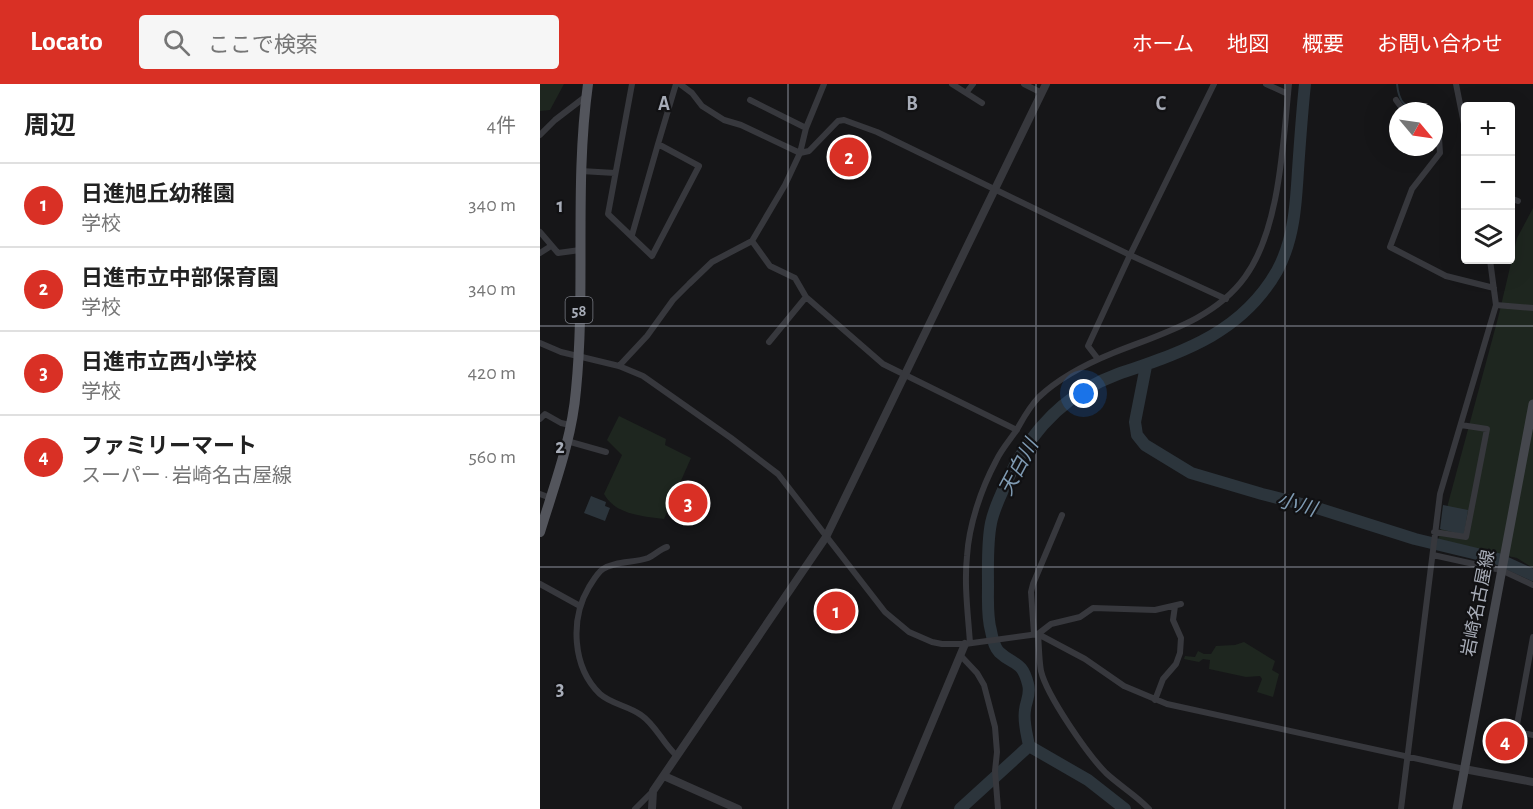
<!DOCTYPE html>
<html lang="ja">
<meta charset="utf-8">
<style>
body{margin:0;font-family:"Alegreya Sans","Noto Sans JP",sans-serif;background:#f6f6f6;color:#222}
.controls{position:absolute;right:18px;top:18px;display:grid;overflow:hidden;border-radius:6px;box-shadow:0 6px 24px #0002}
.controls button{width:54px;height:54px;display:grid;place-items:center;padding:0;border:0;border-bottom:2px solid #e0e0e0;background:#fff;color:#222;font:30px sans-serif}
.compass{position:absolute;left:849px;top:18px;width:54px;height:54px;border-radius:50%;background:#fff;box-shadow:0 6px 24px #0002;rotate:119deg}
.you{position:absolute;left:544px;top:310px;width:21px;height:21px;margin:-15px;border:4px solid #fff;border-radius:50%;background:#1a73e8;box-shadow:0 0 0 9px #1a73e833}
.badge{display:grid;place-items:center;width:39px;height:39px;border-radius:50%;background:#d93025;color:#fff;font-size:20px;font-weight:700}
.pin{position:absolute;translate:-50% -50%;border:3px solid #fff;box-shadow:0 2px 6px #0006}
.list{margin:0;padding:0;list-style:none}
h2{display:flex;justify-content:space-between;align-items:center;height:78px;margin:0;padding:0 24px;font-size:26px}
h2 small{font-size:20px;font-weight:400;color:#767676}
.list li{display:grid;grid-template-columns:39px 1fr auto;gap:18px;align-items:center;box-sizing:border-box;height:84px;padding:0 24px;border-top:2px solid #e0e0e0}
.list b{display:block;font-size:22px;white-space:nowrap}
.list p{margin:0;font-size:20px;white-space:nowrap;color:#767676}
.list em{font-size:20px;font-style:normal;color:#767676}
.icon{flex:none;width:33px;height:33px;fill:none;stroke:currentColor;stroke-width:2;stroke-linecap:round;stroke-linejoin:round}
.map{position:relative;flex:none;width:993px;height:725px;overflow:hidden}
header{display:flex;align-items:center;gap:36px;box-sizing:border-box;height:84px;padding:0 30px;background:#d93025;color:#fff}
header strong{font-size:28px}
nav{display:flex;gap:33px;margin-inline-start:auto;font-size:21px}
.search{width:420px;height:54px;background:#f6f6f6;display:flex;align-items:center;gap:15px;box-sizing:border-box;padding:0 21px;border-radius:6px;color:#767676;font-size:22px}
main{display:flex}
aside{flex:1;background:#fff}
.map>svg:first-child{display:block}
</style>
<header>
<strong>Locato</strong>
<div class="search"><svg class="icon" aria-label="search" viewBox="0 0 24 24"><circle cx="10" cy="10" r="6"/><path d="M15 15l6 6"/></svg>ここで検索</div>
<nav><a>ホーム</a><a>地図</a><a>概要</a><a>お問い合わせ</a></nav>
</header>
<main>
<aside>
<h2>周辺<small>4件</small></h2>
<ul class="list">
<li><span class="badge">1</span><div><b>日進旭丘幼稚園</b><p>学校</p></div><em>340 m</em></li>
<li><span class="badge">2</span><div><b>日進市立中部保育園</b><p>学校</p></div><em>340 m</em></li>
<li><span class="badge">3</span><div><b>日進市立西小学校</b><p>学校</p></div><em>420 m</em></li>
<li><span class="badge">4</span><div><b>ファミリーマート</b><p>スーパー · 岩崎名古屋線</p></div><em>560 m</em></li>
</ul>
</aside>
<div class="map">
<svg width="993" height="725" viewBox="0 0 993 725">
<rect width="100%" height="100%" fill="#161618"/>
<!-- green -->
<path fill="#1e261f" d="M0,0h24l-14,26 -10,1z
M993,124v360l-16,-10 -79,-17 60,-223 19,-80z
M79,332l47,23 -1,6 26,13 -27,61c-22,-3 -48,-4 -60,-25l18,-39 -15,-15z
M704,558l31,19 -3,9 7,4 -6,23 -16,-5 5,-13 -2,-3 -14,1 -37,-8 1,-9 -7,-1 -4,3 -15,-3 1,-3 10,1 3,-6 6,3h7l5,-8 19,-1z"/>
<!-- water -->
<path fill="#2c353c" d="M51,412l15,6 -1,4 5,2 -5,13 -21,-8z
M903,421l25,5 -4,25 -24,-6z"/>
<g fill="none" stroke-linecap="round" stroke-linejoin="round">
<!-- stream -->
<path stroke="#2c353c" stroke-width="2" d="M857,0c2,20 7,22 26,27
M894,30h2"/>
<!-- river -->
<path stroke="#2c353c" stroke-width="12" d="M606,282l-11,56 2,13 8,10 46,28 71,21 55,14 98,31 83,20 35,16
M420,725l69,-63
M585,725l-37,-29 -59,-34c-2,-12 -6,-24 -4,-36 1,-10 6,-15 3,-26 -6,-24 -14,-18 -29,-32 -4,-4 -7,-15 -8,-21 -4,-14 -3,-30 -3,-45 0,-20 -1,-43 3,-63 3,-15 10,-28 16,-42 23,-50 59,-88 111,-107 64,-22 123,-40 159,-103 17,-31 19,-67 21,-101 2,-29 4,-57 7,-86"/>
<!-- minor -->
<path stroke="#37383d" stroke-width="6" d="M92,0l-24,130 44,42 47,-90 -41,-22 18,-60
M140,0l12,9 10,13 22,14 17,5 59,28 9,-2 29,-30 6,-1 33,12 253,123 96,44
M412,0l30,19
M484,0l18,9
M726,0l22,10
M916,0l10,50
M426,9l7,-9
M210,16l56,28
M856,16l8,11
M894,38l4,1 2,30 -28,36 -22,58 56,29 48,12
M0,51l15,-15 30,-23
M41,87l34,2
M970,114l8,3
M0,148l18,21 22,-3
M92,151l26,-91
M212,157l18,25 25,12 11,19 77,67 134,66
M0,169l11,-7
M956,221l37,3
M229,258l37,-45
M0,259l21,9 58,14 24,10 88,62 47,36 107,138 24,20 23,10 10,2h23l73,-10 47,25 39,27 43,18 297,65
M558,275l-10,-13 42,-91 84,-171
M79,282l28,-30 26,-36 16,-16 23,-22 40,-21 33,-56 15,-32 6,-25 18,-44
M0,335l5,-5 16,9 9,2
M27,357l39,11
M0,410l11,4
M894,448l32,5 21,-108 -26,-4
M127,463c-7,2 -12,8 -19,11 -14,5 -33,3 -45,11 -6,4 -10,12 -14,18 -19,32 -17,80 11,107 11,10 29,12 41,21 15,10 22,29 36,41
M893,471l68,15 32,15
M0,500l40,22
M494,550l-3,-42 2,-8 29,-69
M993,553l-17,93 1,2 16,3
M430,559c-2,-29 -6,-58 -3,-87 2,-31 14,-67 29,-95 5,-11 13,-20 20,-30 7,-12 13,-24 23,-34 21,-20 47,-33 74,-44 47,-19 101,-33 132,-76 35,-48 38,-135 44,-193
M421,572l16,17 7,12 11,42 2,25 -2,19 3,38
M615,616l8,-21 13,-15 4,-11 1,-15 -8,-18 2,-14
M95,725l18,-18
M609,725c-12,-13 -29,-23 -43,-36 -18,-18 -59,-77 -65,-102 -2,-11 -2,-25 -3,-37l13,-10 29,-7 13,-9 62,2 26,-6
M861,725l39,-315 56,-189 -6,-45"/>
<!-- tertiary -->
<path stroke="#37383d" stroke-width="8" d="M924,685l69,13
M124,692l74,33
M112,725l1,-18 173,-254 220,-453
M356,725l69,-165"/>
<!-- secondary -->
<path stroke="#45474d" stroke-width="9" d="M917,725l76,-405"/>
<!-- primary -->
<path stroke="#53555c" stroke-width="10" d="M0,448c14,-46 32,-93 36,-142 10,-101 -2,-205 12,-306"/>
</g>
<!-- grid -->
<path fill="none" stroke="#a8adb8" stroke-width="1.5" stroke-opacity="0.55" d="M248,0v725M496,0v725M745,0v725M0,242h993M0,483h993"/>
<g text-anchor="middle" stroke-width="4.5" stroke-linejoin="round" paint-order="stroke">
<!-- shield labels -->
<rect fill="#111113" stroke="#7b7e86" stroke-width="1.5" x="25.5" y="213" width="27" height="26" rx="4.5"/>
<g font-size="16" font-weight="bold" fill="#a8adb8">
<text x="39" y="232">58</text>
</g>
<!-- street labels -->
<g font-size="18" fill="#a8adb8" stroke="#111113">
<text transform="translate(938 519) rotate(-79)" y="6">岩崎名古屋線</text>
</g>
<!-- water labels -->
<g font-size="20" font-style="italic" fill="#7f9bb3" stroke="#111113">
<text transform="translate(478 383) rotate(-62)" y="7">天白川</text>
<text transform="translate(757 420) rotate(16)" y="7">小川</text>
</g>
</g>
<g font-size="20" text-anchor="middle" font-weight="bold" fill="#a8adb8" stroke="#111113" stroke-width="4.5" stroke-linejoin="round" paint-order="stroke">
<text x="124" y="26">A</text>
<text x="372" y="26">B</text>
<text x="621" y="26">C</text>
<text x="20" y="128">1</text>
<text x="20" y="369">2</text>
<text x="20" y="611">3</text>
</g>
</svg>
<div class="controls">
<button>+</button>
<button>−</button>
<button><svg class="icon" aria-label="layers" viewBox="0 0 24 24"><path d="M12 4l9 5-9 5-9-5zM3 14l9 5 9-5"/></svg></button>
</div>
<svg class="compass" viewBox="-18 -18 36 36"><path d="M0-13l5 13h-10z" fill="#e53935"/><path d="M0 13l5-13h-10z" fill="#767676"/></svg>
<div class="you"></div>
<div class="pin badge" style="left:296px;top:527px">1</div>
<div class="pin badge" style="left:309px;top:73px">2</div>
<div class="pin badge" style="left:148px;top:419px">3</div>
<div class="pin badge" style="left:965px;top:657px">4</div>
</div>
</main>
